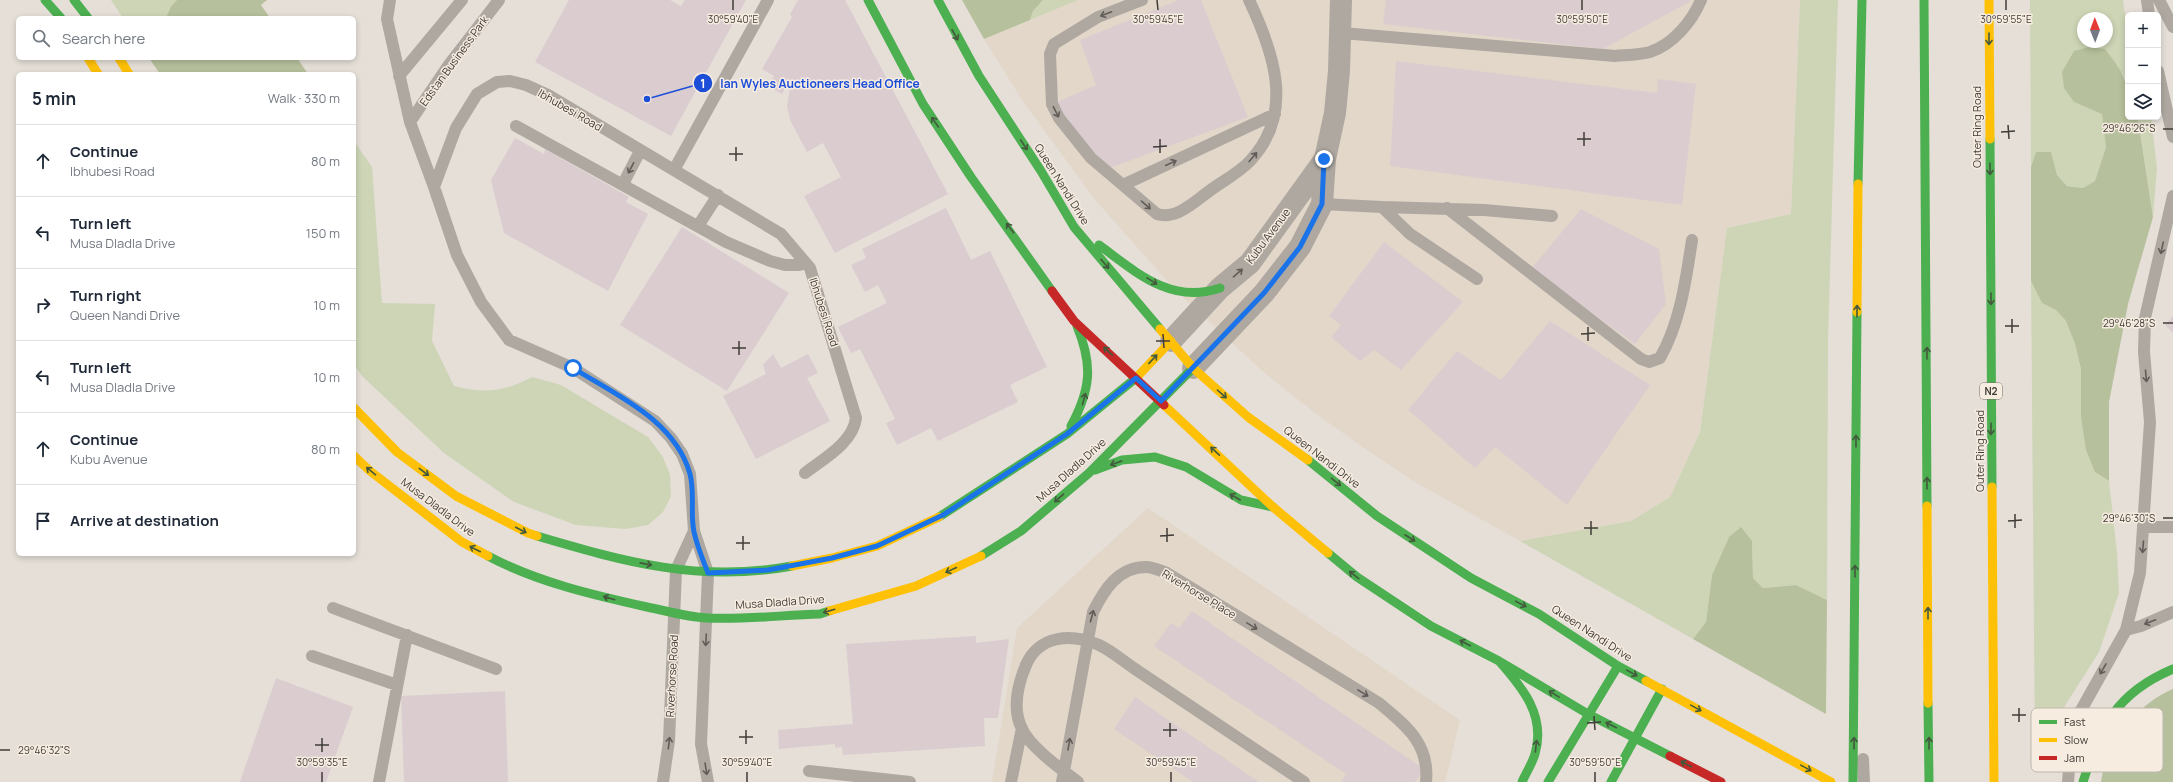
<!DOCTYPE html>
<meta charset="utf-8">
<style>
body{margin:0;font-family:Manrope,sans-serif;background:#f2f2f3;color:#1f2937}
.controls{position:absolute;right:12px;top:12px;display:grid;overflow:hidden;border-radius:6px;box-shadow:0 2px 6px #0003}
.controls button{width:36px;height:36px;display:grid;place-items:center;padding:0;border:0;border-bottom:1px solid #e0e1e3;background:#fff;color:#1f2937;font:20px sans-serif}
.compass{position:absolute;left:2077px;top:12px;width:36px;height:36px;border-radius:50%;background:#fff;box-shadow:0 2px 6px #0003;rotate:359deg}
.stop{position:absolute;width:12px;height:12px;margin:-9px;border:3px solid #1a73e8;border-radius:50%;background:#fff}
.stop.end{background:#1a73e8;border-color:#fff;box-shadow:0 1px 4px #0008}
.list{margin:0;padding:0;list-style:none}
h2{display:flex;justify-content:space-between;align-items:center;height:52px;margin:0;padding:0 16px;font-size:17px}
h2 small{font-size:13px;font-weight:400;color:#747a83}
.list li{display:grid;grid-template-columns:26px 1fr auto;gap:12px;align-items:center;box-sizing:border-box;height:72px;padding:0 16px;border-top:1px solid #e0e1e3}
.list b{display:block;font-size:15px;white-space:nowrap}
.list p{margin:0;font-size:13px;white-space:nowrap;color:#747a83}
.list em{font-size:13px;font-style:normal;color:#747a83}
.icon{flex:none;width:22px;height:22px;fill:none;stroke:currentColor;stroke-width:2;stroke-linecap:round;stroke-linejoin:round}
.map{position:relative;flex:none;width:2173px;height:782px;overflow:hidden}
.search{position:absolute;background:#fff;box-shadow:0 2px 6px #0003;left:16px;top:16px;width:340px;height:44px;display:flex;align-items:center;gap:10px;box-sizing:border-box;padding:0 14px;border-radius:6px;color:#747a83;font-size:15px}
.panel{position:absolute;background:#fff;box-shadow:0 2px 6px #0003;left:16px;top:72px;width:340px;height:484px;border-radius:6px}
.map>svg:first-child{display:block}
</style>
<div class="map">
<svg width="2173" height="782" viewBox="0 0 2173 782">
<rect width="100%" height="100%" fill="#e5dfd8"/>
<!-- built -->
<path fill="#e3d7c9" d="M1078,0h722l-9,214 -64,14 -27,204 -30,65 -39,24 -111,20 -105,-59 -51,-34 -49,-35 -48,-38 -90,-83 -81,-91 -72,-98 -40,-64z
M1148,508l312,212 -15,62h-453l25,-154z"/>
<!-- green -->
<path fill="#cdd5b6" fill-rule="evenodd" d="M111,0h66l-6,6 -5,12h-43z
M1043,0h35l-48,20 3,-9z
M1800,0h38l-10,342 -1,258 -31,-15 -33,3 -10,-10 -1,-37 -23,-4 -17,38 -6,47 -13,17 -173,-98 111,-20 39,-24 30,-65 27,-204 64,-14z
M2030,0h93l5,37v50l-5,-14 -49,29 29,12 3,33 -11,34 -12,7 -16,-2 -10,-11 -7,-23h-14l-5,15zM2083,18h24v24h-24z
M2138,117h13l6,51 -4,49z
M354,141l18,26 10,136 53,1 -3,37 22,45c32,8 49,6 78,-9l29,8 87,52 15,20 7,18 1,21 -8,16 -15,13 -23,4 -49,-4 -62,-23 -70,-49 -81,-76 -9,-12z
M2031,281l11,22 14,7 10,11 9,23 6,25v48l14,55 14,9 8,71 2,41 -20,59 -64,101z"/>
<!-- forest -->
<path fill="#b7c09c" d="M177,0h90l-6,5 9,13h-104l5,-12z
M962,0h81l-10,11 -3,9 -46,19z
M2089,47l16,2c22,29 23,31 23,68l10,2 15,98 -25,87 -19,98v79l-14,-9 -9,-22 -5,-33v-48l-6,-25 -9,-23 -10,-11 -14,-7 -11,-22v-114l5,-15h15l6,23 10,11 16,2 12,-7 11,-34 -4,-33 -28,-12 -10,-14 -2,-16 12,-21z
M149,58h148l11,16h-148z
M1741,527l11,14 1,37 10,10 33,-3 31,15 -1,114 -133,-75 13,-17 6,-47 17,-38z
M2173,689v93h-72c5,-39 36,-78 72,-93z"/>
<!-- building -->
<path fill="#dbccd0" d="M569,0h101l11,6 4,-6h61l-75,136 -136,-74z
M798,0h47l103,194 -113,59 -31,-57 37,-19 -18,-34 -16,9 -16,-30 -4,-16 3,-18 -3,-3 -5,9 -14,-8 6,-10 -12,-7 30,-52 -2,-3z
M1179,0h22l47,117 -141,52 -54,-65 43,-19 -16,-45z
M1386,0h304l1,1 -88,48 -220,-25z
M1396,61l261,32 1,-14 38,5 -14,121 -292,-39z
M515,138l29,16 1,-5 84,48 -3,5 22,12 -40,77 -104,-58 -13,-53z
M946,208l25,52 19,-9 57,116 -37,18 8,17 -80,39 -7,-13 -34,17 -11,-22 9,-4 -35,-70 -9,4 -13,-26 49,-24 -9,-18 -13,7 -14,-27 15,-7 -4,-9z
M1581,209l78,40 7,55 -31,40 -104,-75z
M682,227l107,66 -62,98 -107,-66z
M1384,242l79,60 -62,68 -27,-20 -14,11 -29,-24 10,-12 -12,-9z
M2173,316v17l-8,-8z
M1550,321l100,64 -83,120 -72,-58 -20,21 -67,-58 49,-59 44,29z
M773,354l8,14 27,-14 10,19 -11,5 23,43 -74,38 -33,-63 43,-22 -3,-9z
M1192,611l232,158 -9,13h-74l5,-8 -192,-128 17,-23 8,5z
M976,636v7l33,-4 -11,79h-14l1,28 -142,9 -1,-8 -7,1v-4l-56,5 -1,-19 75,-6 -7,-80z
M276,678l77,29 -27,75h-86z
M505,691l3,91h-104l-3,-86z
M1135,697l124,85h-66l-79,-53z"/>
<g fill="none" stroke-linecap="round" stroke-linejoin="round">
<!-- lane -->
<path stroke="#aea8a1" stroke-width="12" d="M390,0l-3,19 23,103
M1142,0l-44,17 -44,27 -4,10 2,50 7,14 32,40 66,56c19,6 37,-12 51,-22 13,-10 31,-19 42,-31 45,-48 24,-108 -1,-161
M2147,0l2,15
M2159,0l14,27
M1342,33l273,23c11,-1 24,-1 35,-4 22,-7 42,-30 51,-52
M2158,71l15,66
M399,76l63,-76
M516,126l210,116 44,19 15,4h14l7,-2
M674,170l94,-170
M623,184l17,-33
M1123,185l152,-71
M434,187l-24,-65 38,-56 51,-66
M1322,204l60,3 28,27 67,45
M1382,207l102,3 68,6
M1447,208l194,151 8,3 11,-4c20,-35 26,-78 32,-118
M698,226l20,-31
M2145,527h28
M333,608l163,61
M2126,630l15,-4 32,-14
M312,656l85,29
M1026,665c-8,19 -14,44 -4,64 8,18 39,40 56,53
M1135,669l169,113
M1863,759l1,23
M809,771l101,11
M379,782l28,-147
M663,782l6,-41 7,-171 18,-39
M708,782l-7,-38 7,-171 -14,-42 -4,-57 -8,-20 -11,-16 -16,-17 -82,-53 -64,-28 -28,-38 -24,-47 -23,-68 22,-59 21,-34 20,-12 13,-1 16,4 22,10 233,139 29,34 46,150c-3,25 -33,41 -51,55
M1011,782l11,-54
M1062,782l31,-170c11,-22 25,-45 53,-45 7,0 15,4 21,6l212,130c26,22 51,40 47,79
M2068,782l3,-38 9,-32 46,-82 14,-57 10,-151 -6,-70 1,-34 28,-122"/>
<!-- street -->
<path stroke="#aea8a1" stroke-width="22" d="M1171,341l49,-53 30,-25 75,-104
M1193,368l71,-75 36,-46 22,-43 3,-45 10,-46 4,-42 2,-71"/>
<!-- fast -->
<path stroke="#4caf50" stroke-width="9" d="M45,0l16,18
M74,0l14,18
M868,0l55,104 48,73 81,114
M938,0l41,76 62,95 33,56 86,102
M1924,0l3,506
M1990,139l2,348
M1858,184l4,-184
M1099,245c37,27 72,60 121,43
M1071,426c20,-37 22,-61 6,-100
M1308,460l69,56 94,62 68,36 79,52 28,15
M1095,470l27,-10 33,-3 31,10 55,33 32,7
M939,517l128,-83 69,-56
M537,536c88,26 163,47 255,30
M1328,553l29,24 74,49 68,35 89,53 82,42
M488,556c49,26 105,39 159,51 20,4 40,10 60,11 37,2 76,-3 113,-4l9,-3
M981,556l40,-25 68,-58 104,-105
M1499,661c24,27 47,55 36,93 -3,10 -9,19 -13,28
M1928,703l1,79
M1548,782l70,-116
M1611,782l51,-93
M1853,782l4,-470
M2083,782c18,-56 33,-89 90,-113"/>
<!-- slow -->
<path stroke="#ffc107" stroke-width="9" d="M1989,0l1,139
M88,58l10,16
M119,58l10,16
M1857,312l1,-128
M1160,329l33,39 55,49 60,43
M1136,378l35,-37
M1164,405l109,102 55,46
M354,408l43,44 59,44 72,37 9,3
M354,456l16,15 92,71 26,14
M1992,487l2,295
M1927,506l1,197
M792,566l40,-8 45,-12 62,-29
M829,611l87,-25 65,-30
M1646,681l185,101"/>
<!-- jam -->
<path stroke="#c62828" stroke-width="9" d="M1052,291l22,30 90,84
M1670,756l51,26"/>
<!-- lane-bridge -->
<path stroke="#aea8a1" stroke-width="12" d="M1026,665c13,-30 45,-32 73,-20 13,6 24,16 36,24"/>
</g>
<!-- one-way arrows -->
<defs><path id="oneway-shaft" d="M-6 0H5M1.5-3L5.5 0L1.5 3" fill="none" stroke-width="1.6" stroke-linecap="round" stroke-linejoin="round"/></defs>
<g stroke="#615c57">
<use href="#oneway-shaft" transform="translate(1106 14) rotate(159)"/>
<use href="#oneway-shaft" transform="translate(1056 112) rotate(63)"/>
<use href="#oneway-shaft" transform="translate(1253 157) rotate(-50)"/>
<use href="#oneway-shaft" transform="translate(1171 163) rotate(-25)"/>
<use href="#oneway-shaft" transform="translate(631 168) rotate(117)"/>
<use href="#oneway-shaft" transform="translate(1146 205) rotate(41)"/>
<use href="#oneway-shaft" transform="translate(2162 248) rotate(103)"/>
<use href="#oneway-shaft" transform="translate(1238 273) rotate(-41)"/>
<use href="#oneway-shaft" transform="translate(2146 376) rotate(85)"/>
<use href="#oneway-shaft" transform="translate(2143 547) rotate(95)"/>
<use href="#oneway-shaft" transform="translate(1092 616) rotate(-75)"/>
<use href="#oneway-shaft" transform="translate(2150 622) rotate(159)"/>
<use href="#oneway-shaft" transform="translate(1252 626) rotate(31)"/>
<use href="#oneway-shaft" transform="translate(706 640) rotate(93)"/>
<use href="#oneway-shaft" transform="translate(2103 669) rotate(120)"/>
<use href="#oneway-shaft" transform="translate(1363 693) rotate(31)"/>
<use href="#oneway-shaft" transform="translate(669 743) rotate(-83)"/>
<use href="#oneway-shaft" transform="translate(1069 744) rotate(-80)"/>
<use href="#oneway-shaft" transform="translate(706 769) rotate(81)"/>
</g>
<g stroke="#43593d">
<use href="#oneway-shaft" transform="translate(955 35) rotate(61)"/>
<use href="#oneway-shaft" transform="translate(1989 39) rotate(90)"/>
<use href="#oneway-shaft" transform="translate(935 122) rotate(-124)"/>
<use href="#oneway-shaft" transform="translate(1024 145) rotate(56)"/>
<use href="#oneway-shaft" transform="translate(1990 169) rotate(90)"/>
<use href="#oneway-shaft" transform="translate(1010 228) rotate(-127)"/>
<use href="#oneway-shaft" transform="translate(1105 264) rotate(49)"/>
<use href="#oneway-shaft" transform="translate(1152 281) rotate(32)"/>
<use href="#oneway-shaft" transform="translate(1991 299) rotate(90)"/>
<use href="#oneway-shaft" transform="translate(1857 311) rotate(-90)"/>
<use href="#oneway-shaft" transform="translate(1108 351) rotate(-137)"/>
<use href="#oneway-shaft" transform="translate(1927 353) rotate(-90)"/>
<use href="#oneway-shaft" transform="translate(1153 359) rotate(-47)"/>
<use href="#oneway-shaft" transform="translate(1222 394) rotate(41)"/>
<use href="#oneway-shaft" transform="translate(1084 399) rotate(-75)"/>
<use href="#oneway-shaft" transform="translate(1991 429) rotate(90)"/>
<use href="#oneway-shaft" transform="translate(1856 441) rotate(-90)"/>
<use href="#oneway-shaft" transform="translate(1215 451) rotate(-137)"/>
<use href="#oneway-shaft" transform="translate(1116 463) rotate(160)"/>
<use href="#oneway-shaft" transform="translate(371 471) rotate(-140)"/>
<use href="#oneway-shaft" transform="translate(424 472) rotate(37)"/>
<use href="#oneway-shaft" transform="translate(1336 482) rotate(39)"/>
<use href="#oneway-shaft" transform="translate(1927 483) rotate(-90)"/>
<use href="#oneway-shaft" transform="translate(1235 497) rotate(-150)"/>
<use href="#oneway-shaft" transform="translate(1059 498) rotate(139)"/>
<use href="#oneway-shaft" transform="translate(521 530) rotate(27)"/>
<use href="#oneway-shaft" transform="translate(1410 538) rotate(33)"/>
<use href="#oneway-shaft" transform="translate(475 549) rotate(-153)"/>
<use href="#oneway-shaft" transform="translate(646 564) rotate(11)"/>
<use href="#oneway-shaft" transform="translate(951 570) rotate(155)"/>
<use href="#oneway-shaft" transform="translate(1855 571) rotate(-90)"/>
<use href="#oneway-shaft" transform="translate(1354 575) rotate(-142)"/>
<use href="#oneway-shaft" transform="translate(609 598) rotate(-164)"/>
<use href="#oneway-shaft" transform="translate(1521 604) rotate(28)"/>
<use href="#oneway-shaft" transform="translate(829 611) rotate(164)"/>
<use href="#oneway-shaft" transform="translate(1928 613) rotate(-90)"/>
<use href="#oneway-shaft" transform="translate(1465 643) rotate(-153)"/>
<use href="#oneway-shaft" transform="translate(1632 673) rotate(29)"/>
<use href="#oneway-shaft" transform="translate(1554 694) rotate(-149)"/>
<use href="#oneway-shaft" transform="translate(1696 708) rotate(29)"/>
<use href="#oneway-shaft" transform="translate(1611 725) rotate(-153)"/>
<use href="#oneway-shaft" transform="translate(1854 743) rotate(-90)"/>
<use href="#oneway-shaft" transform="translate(1929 743) rotate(-90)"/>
<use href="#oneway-shaft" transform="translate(1536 746) rotate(-84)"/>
<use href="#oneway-shaft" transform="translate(1686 764) rotate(-152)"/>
<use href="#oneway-shaft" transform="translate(1806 768) rotate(29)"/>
</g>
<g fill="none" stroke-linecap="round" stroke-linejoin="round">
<!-- route -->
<path stroke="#1a73e8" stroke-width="5" d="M573,368c43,27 102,52 117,106 5,19 0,39 4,58 3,14 9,28 14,41l60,-3 64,-12 45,-12 66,-31 124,-81 69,-56 25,23 103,-108 36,-46 22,-43 2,-45"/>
</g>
<!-- ticks -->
<path fill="none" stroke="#403c37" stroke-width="1.5" d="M733,0v10M1157,0l1,10M1582,0v10M2006,0v10M2008,125l1,14M2163,129h10M1584,132v14M2001,132l14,-1M1160,139v14M1577,139h14M736,147v14M1153,147l14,-1M729,154h14M2012,319v14M2163,323h10M2005,326h14M1588,327v14M1163,334l1,14M1581,334l14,-1M739,341v14M1156,341h14M732,348h14M2015,514v14M2163,518h10M1591,521v14M2008,521l14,-1M1167,528v14M1584,528h14M743,536v14M1160,536l14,-1M736,543h14M2019,708v14M2012,715h14M1594,716l1,14M1170,723v14M1587,723l14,-1M746,730v14M1163,730h14M739,737h14M322,738v14M315,745h14M0,750h10M322,772v10M747,772v10M1171,772v10M1595,772v10"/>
<g text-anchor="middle" stroke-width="3" stroke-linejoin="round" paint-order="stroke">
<!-- shield labels -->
<rect fill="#f7ece0" stroke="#77716a" stroke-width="1" x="1980" y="383" width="22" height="16" rx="3"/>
<g font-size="10" font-weight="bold" fill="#403c37">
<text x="1991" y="395">N2</text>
</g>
<!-- street labels -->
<g font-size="11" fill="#403c37" stroke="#f7ece0">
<text transform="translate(454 61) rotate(-54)" y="4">Edstan Business Park</text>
<text transform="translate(570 110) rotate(30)" y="4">Ibhubesi Road</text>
<text transform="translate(1977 127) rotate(-90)" y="4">Outer Ring Road</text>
<text transform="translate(1062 184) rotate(58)" y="4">Queen Nandi Drive</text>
<text transform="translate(1268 236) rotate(-53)" y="4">Kubu Avenue</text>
<text transform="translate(824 312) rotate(72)" y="4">Ibhubesi Road</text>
<text transform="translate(1980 451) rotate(-90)" y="4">Outer Ring Road</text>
<text transform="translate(1322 457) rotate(38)" y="4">Queen Nandi Drive</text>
<text transform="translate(1071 470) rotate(-42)" y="4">Musa Dladla Drive</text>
<text transform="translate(438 507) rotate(37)" y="4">Musa Dladla Drive</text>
<text transform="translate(1199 594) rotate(31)" y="4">Riverhorse Place</text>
<text transform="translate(780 602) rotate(-4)" y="4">Musa Dladla Drive</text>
<text transform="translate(1592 633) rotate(33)" y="4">Queen Nandi Drive</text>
<text transform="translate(672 676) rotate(-87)" y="4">Riverhorse Road</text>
</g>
</g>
<!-- legend -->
<rect x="2031" y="708" width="132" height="64" rx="6" fill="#f7ece0" stroke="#c0b7ad" stroke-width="1"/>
<rect x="2039" y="720" width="18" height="4" fill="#4caf50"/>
<rect x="2039" y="738" width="18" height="4" fill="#ffc107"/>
<rect x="2039" y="756" width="18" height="4" fill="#c62828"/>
<g font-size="11" fill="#403c37">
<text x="2064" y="726">Fast</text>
<text x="2064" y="744">Slow</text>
<text x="2064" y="762">Jam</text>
</g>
<g font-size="10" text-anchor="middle" fill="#403c37" stroke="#f7ece0" stroke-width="3" stroke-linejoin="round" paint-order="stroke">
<text x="733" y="23">30°59'40"E</text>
<text x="1158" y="23">30°59'45"E</text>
<text x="1582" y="23">30°59'50"E</text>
<text x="2006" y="23">30°59'55"E</text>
<text x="2129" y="132">29°46'26"S</text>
<text x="2129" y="327">29°46'28"S</text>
<text x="2129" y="522">29°46'30"S</text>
<text x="44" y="754">29°46'32"S</text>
<text x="322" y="766">30°59'35"E</text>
<text x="747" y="766">30°59'40"E</text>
<text x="1171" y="766">30°59'45"E</text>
<text x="1595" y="766">30°59'50"E</text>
</g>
<!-- callouts -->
<path fill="none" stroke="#1d4ed8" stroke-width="1.5" d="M647 99L703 83"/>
<g fill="#1d4ed8" stroke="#f7ece0" stroke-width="1.5">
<circle cx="647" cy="99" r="4"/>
<circle cx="703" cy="83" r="10"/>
</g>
<g font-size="12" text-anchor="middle" font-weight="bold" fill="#fff">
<text x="703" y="88">1</text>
</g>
<g font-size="12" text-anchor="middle" font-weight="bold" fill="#1d4ed8" stroke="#f7ece0" stroke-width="3" stroke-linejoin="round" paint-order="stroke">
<text x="820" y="88">Ian Wyles Auctioneers Head Office</text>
</g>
</svg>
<div class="controls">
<button>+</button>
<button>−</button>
<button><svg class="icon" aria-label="layers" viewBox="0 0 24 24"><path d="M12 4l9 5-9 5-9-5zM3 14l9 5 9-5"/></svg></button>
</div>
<svg class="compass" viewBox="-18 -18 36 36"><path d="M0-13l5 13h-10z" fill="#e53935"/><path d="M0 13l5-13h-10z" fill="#747a83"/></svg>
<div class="stop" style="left:573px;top:368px"></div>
<div class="stop end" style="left:1324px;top:159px"></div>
<div class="search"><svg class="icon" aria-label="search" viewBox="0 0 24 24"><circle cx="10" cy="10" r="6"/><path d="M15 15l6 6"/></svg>Search here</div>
<section class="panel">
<h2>5 min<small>Walk · 330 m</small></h2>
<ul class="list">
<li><svg class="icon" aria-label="ahead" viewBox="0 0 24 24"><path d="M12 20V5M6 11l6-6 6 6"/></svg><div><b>Continue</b><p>Ibhubesi Road</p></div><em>80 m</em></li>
<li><svg class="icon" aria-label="left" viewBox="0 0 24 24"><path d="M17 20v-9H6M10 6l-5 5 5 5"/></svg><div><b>Turn left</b><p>Musa Dladla Drive</p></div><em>150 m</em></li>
<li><svg class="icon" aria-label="right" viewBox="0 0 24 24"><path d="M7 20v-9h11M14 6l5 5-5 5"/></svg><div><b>Turn right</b><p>Queen Nandi Drive</p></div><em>10 m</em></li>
<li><svg class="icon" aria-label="left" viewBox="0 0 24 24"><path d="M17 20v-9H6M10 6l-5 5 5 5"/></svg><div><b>Turn left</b><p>Musa Dladla Drive</p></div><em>10 m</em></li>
<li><svg class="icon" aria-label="ahead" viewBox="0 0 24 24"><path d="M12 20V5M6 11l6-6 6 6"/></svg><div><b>Continue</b><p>Kubu Avenue</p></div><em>80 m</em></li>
<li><svg class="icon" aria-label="arrive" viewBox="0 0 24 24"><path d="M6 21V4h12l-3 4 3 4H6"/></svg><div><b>Arrive at destination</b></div></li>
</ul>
</section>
</div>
